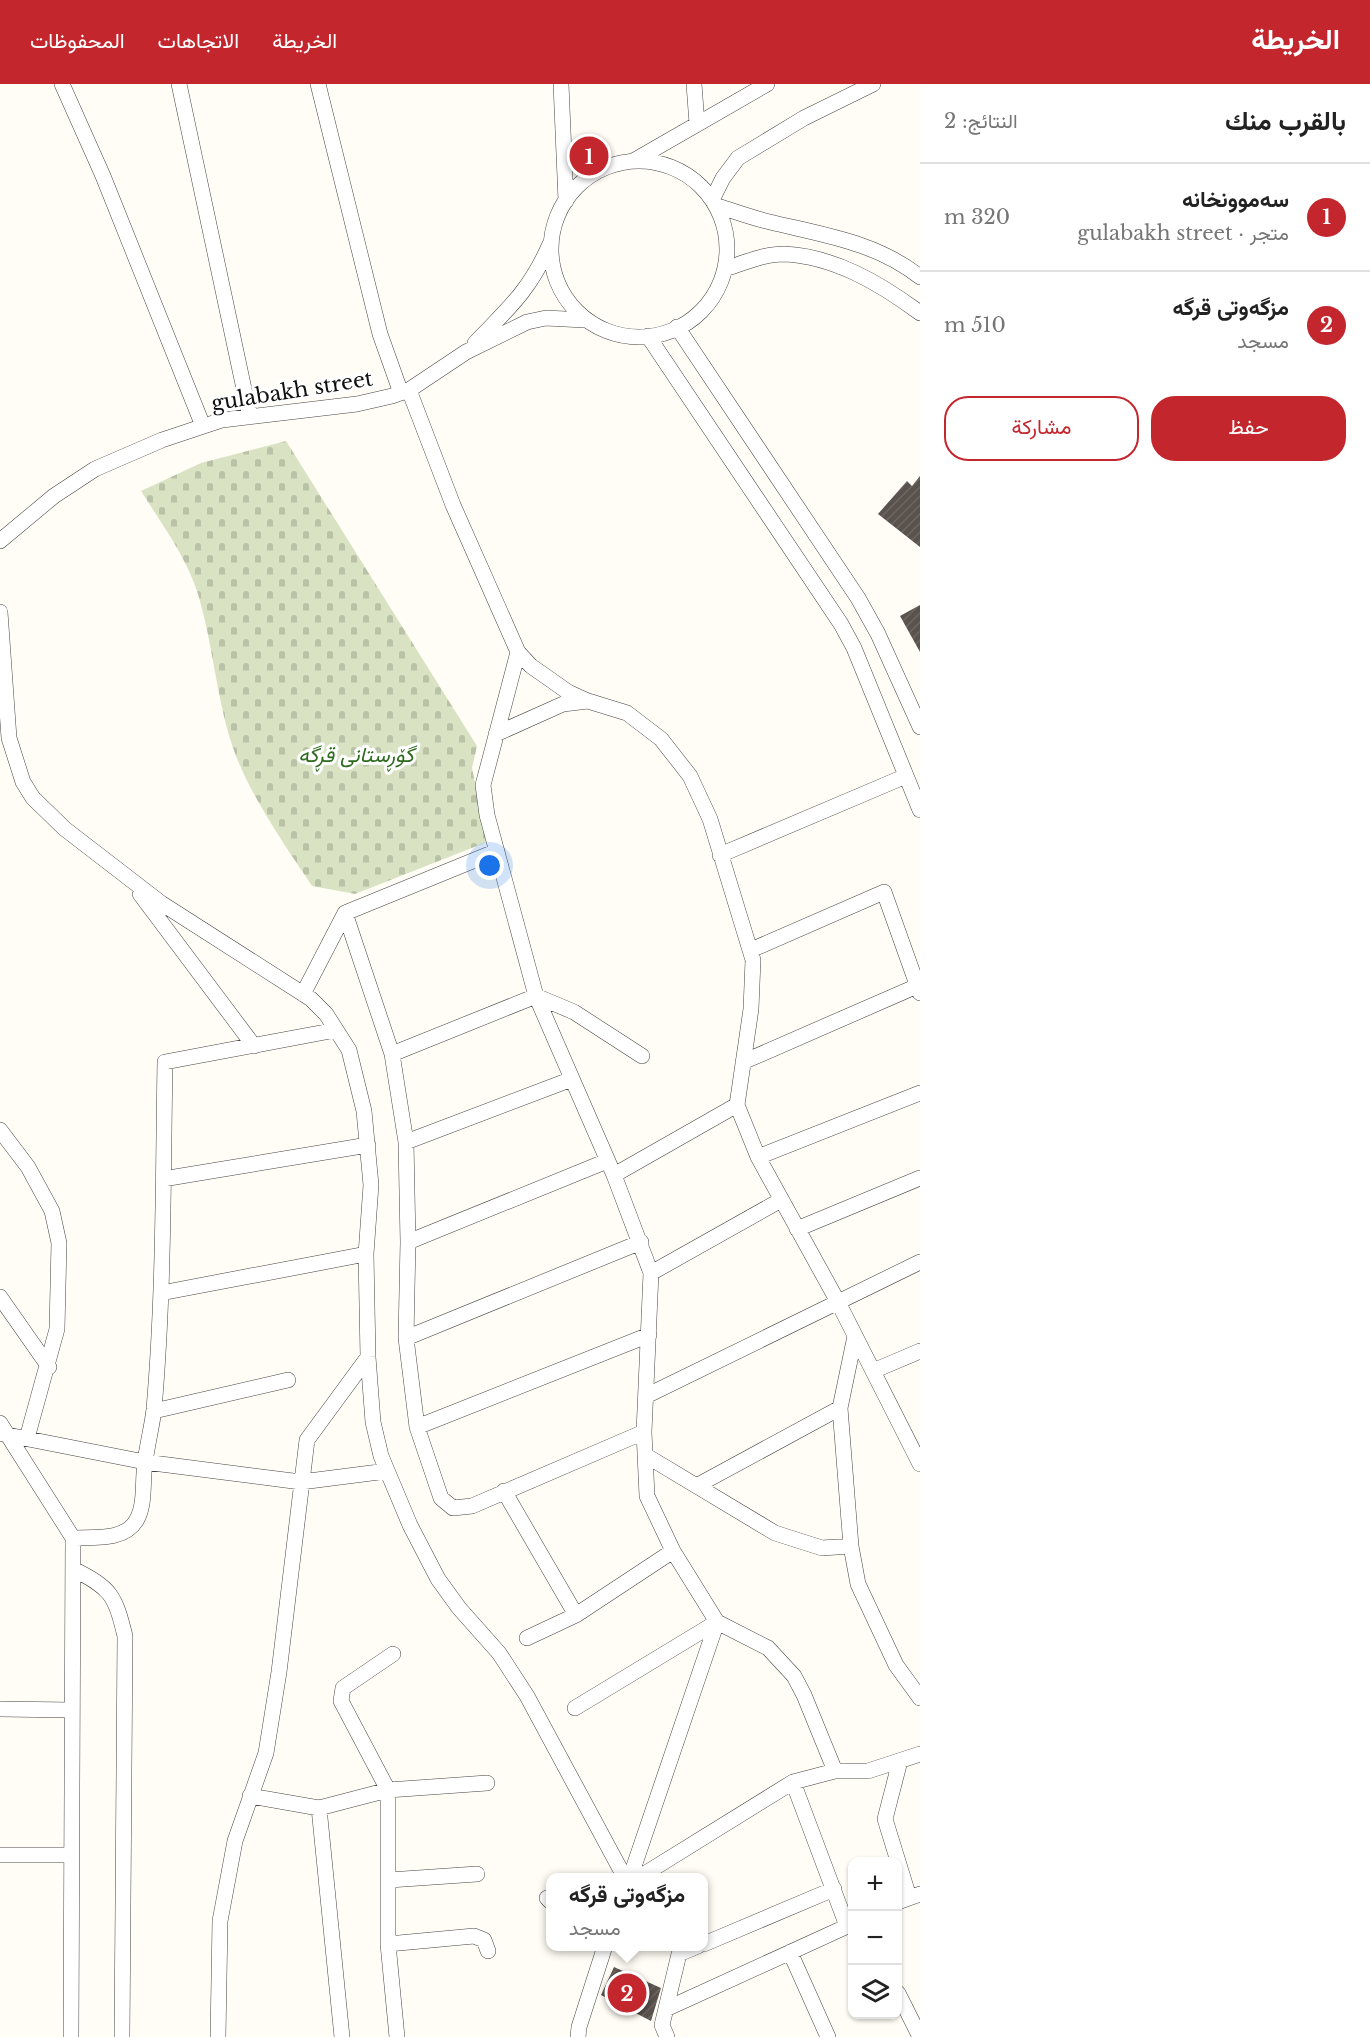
<!DOCTYPE html>
<html lang="ar">
<meta charset="utf-8">
<style>
body{margin:0;font-family:"Libre Baskerville",Vazirmatn,serif;background:#f2f2f2;color:#222;direction:rtl}
.controls{position:absolute;right:18px;bottom:18px;display:grid;overflow:hidden;border-radius:12px;box-shadow:0 2px 4px #0004}
.controls button{width:54px;height:54px;display:grid;place-items:center;padding:0;border:0;border-bottom:2px solid #e0e0e0;background:#fff;color:#222;font:30px sans-serif}
.you{position:absolute;left:490px;top:782px;width:21px;height:21px;margin:-15px;border:4px solid #fff;border-radius:50%;background:#1a73e8;box-shadow:0 0 0 9px #1a73e833}
.badge{display:grid;place-items:center;width:39px;height:39px;border-radius:50%;background:#c4262e;color:#fff;font-size:20px;font-weight:700}
.pin{position:absolute;translate:-50% -50%;border:3px solid #fff;box-shadow:0 2px 6px #0006}
.popup{position:absolute;left:546px;top:1789px;width:162px;height:78px;box-sizing:border-box;display:grid;place-content:center;border-radius:12px;background:#fff;filter:drop-shadow(0 2px 4px #0005);font-size:20px;white-space:nowrap;color:#767676}
.popup b{font-size:22px;color:#222}
.popup::after{content:'';position:absolute;left:50%;top:100%;margin-left:-12px;border:12px solid transparent;border-top-color:#fff}
.list{margin:0;padding:0;list-style:none}
h2{display:flex;justify-content:space-between;align-items:center;height:78px;margin:0;padding:0 24px;font-size:26px}
h2 small{font-size:20px;font-weight:400;color:#767676}
.list li{display:grid;grid-template-columns:39px 1fr auto;gap:18px;align-items:center;box-sizing:border-box;height:108px;padding:0 24px;border-top:2px solid #e0e0e0}
.list b{display:block;font-size:22px;white-space:nowrap}
.list p{margin:0;font-size:20px;white-space:nowrap;color:#767676}
.list em{font-size:20px;font-style:normal;color:#767676}
.actions{display:flex;gap:12px;padding:18px 24px}
.actions a{flex:1;padding:14px 0;border:2px solid #c4262e;border-radius:24px;text-align:center;font-size:21px;color:#c4262e}
.actions .main{background:#c4262e;color:#fff}
.icon{flex:none;width:33px;height:33px;fill:none;stroke:currentColor;stroke-width:2;stroke-linecap:round;stroke-linejoin:round}
.map{position:relative;flex:none;width:920px;height:1953px;overflow:hidden;direction:ltr}
header{display:flex;align-items:center;gap:36px;box-sizing:border-box;height:84px;padding:0 30px;background:#c4262e;color:#fff}
header strong{font-size:28px}
nav{display:flex;gap:33px;margin-inline-start:auto;font-size:21px}
main{display:flex}
aside{flex:1;background:#fff}
.map>svg:first-child{display:block}
</style>
<header>
<strong>الخريطة</strong>
<nav><a>الخريطة</a><a>الاتجاهات</a><a>المحفوظات</a></nav>
</header>
<main>
<aside>
<h2>بالقرب منك<small>النتائج: 2</small></h2>
<ul class="list">
<li><span class="badge">1</span><div><b>سەموونخانە</b><p>متجر · gulabakh street</p></div><em>320 m</em></li>
<li><span class="badge">2</span><div><b>مزگەوتی قرگە</b><p>مسجد</p></div><em>510 m</em></li>
</ul>
<div class="actions"><a class="main">حفظ</a><a>مشاركة</a></div>
</aside>
<div class="map">
<svg width="920" height="1953" viewBox="0 0 920 1953">
<defs>
<pattern id="cemetery-stones" width="16" height="16" patternUnits="userSpaceOnUse" patternTransform="scale(1.5)"><rect width="16" height="16" fill="#d9e3c4"/><path d="M2 7V4a2 2 0 0 1 4 0v3zM10 15v-3a2 2 0 0 1 4 0v3z" fill="#b9c2a7"/></pattern>
<pattern id="building-hatch" width="6" height="6" patternUnits="userSpaceOnUse" patternTransform="scale(1.5)"><rect width="6" height="6" fill="#5a524d"/><path d="M-1 1l2-2M0 6l6-6M5 7l2-2" fill="none" stroke="#6d6662"/></pattern>
</defs>
<rect width="100%" height="100%" fill="#fffdf5"/>
<!-- cemetery -->
<path fill="url(#cemetery-stones)" d="M286,357l191,305 -5,22 15,74 -132,52 -43,-8c-28,-42 -57,-83 -76,-130 -20,-53 -22,-111 -39,-165 -12,-36 -36,-68 -56,-100l60,-28z"/>
<!-- building -->
<path fill="url(#building-hatch)" d="M920,392v71l-42,-33 29,-33 5,5z
M920,521v47l-20,-36z
M614,1883l47,21 -10,33 -50,-26z"/>
<g fill="none" stroke-linecap="round" stroke-linejoin="round">
<defs>
<path id="minor" d="M62,0l41,92 100,250
M179,0l71,333
M318,0l62,250 21,59
M561,0l5,117
M694,0l3,40
M635,76l132,-76
M551 165a88 88 0 1 1 176 0a88 88 0 1 1-176 0Z
M712,116l11,-22 15,-20 66,-40 69,-34
M717,122c17,5 35,12 53,16 53,13 106,20 150,55
M725,185c18,-6 39,-15 59,-15 50,2 97,30 136,59
M677,243l181,271 20,36 42,93
M648,252l193,288 13,24 66,162
M475,259c34,-35 55,-53 75,-99
M409,306l44,115 65,147 -35,133 4,30 49,181 78,179 37,98 -7,159 3,64 26,55 44,71 51,26 26,28 10,19 31,76
M0,457l54,-45 41,-27 67,-29 60,-20 135,-16 35,-8 17,-6 57,-38 61,-30 19,-4 38,2
M0,528l9,126 14,44 10,16 32,31 96,74 150,96 15,15 23,36 15,61 7,74 -5,69 2,103 5,65 8,34 29,69 28,54 21,29 40,45 28,43 98,182
M518,568l13,14 37,26 20,9 39,12 34,26 29,37 20,43 43,141 -2,49 -14,96 21,52 80,145 82,162
M496,650l67,-30 25,-3
M720,771l186,-79
M140,810l114,152
M345,829l47,141 14,88 2,100 -2,96 11,89 24,71 12,10 19,-2 172,-74
M751,866l133,-58 36,101
M303,910l42,-81 152,-62
M392,970l144,-58 38,16 68,44
M743,978l174,-76
M0,1046l28,37 24,44 7,32 -2,86 -30,109
M406,1058l166,-63
M758,1073l162,-64
M614,1091l123,-70
M163,1095l205,-34
M797,1145l123,-51
M408,1158l199,-81
M651,1189l130,-73
M161,1209l205,-39
M0,1213l49,70
M855,1252l-15,72 11,138 7,38 38,81 24,33
M406,1254l235,-96
M873,1287l47,-20
M646,1312l274,-134
M154,1327l134,-31
M0,1339l73,115 -2,499
M417,1343l232,-92
M3,1350l142,28 156,20 86,-11
M645,1371l130,78 47,15 29,-2
M698,1401l142,-77
M504,1407l72,124
M73,1454c21,-1 51,3 63,-17 10,-16 6,-40 9,-58 2,-18 7,-36 9,-54 10,-115 9,-231 11,-347l171,-32
M73,1485c38,19 42,26 52,67l-3,401
M527,1554l49,-23 97,-64
M393,1570l-50,34 -2,13 47,89v154l9,93
M575,1624l142,-86
M0,1625l71,1
M900,1677l-15,58 24,78
M793,1698l54,144
M250,1712l69,12 69,-18 99,-7
M319,1724l23,229
M0,1771h71
M630,1794l87,-256
M638,1794l155,-96 42,-11h33l52,-17
M389,1796l88,-6
M547,1814l3,3
M898,1818l22,-8
M388,1860l86,-8 10,4 4,11
M704,1860l130,-55
M790,1868l38,85
M898,1909l22,44
M666,1925l186,-85
M218,1953l2,-116 15,-80 31,-88 13,-81 28,-232 61,-83
M578,1953l1,-10 26,-81
M667,1953l-5,-12 17,-71 19,-8"/>
</defs>
<!-- minor casing -->
<use href="#minor" stroke="#444" stroke-width="16"/>
<!-- minor -->
<use href="#minor" stroke="#fff" stroke-width="15"/>
</g>
<g text-anchor="middle" stroke-width="6" stroke-linejoin="round" paint-order="stroke">
<!-- street labels -->
<g font-size="21" fill="#111" stroke="#fff">
<text transform="translate(292 307) rotate(-9)" y="7">gulabakh street</text>
</g>
<!-- park labels -->
<g font-size="21" font-style="italic" fill="#2f6b1f" stroke="#fff">
<text x="356" y="678">گۆڕستانی قڕگە</text>
</g>
</g>
</svg>
<div class="controls">
<button>+</button>
<button>−</button>
<button><svg class="icon" aria-label="layers" viewBox="0 0 24 24"><path d="M12 4l9 5-9 5-9-5zM3 14l9 5 9-5"/></svg></button>
</div>
<div class="you"></div>
<div class="pin badge" style="left:589px;top:72px">1</div>
<div class="pin badge" style="left:627px;top:1909px">2</div>
<div class="popup"><b>مزگەوتی قرگە</b>مسجد</div>
</div>
</main>
